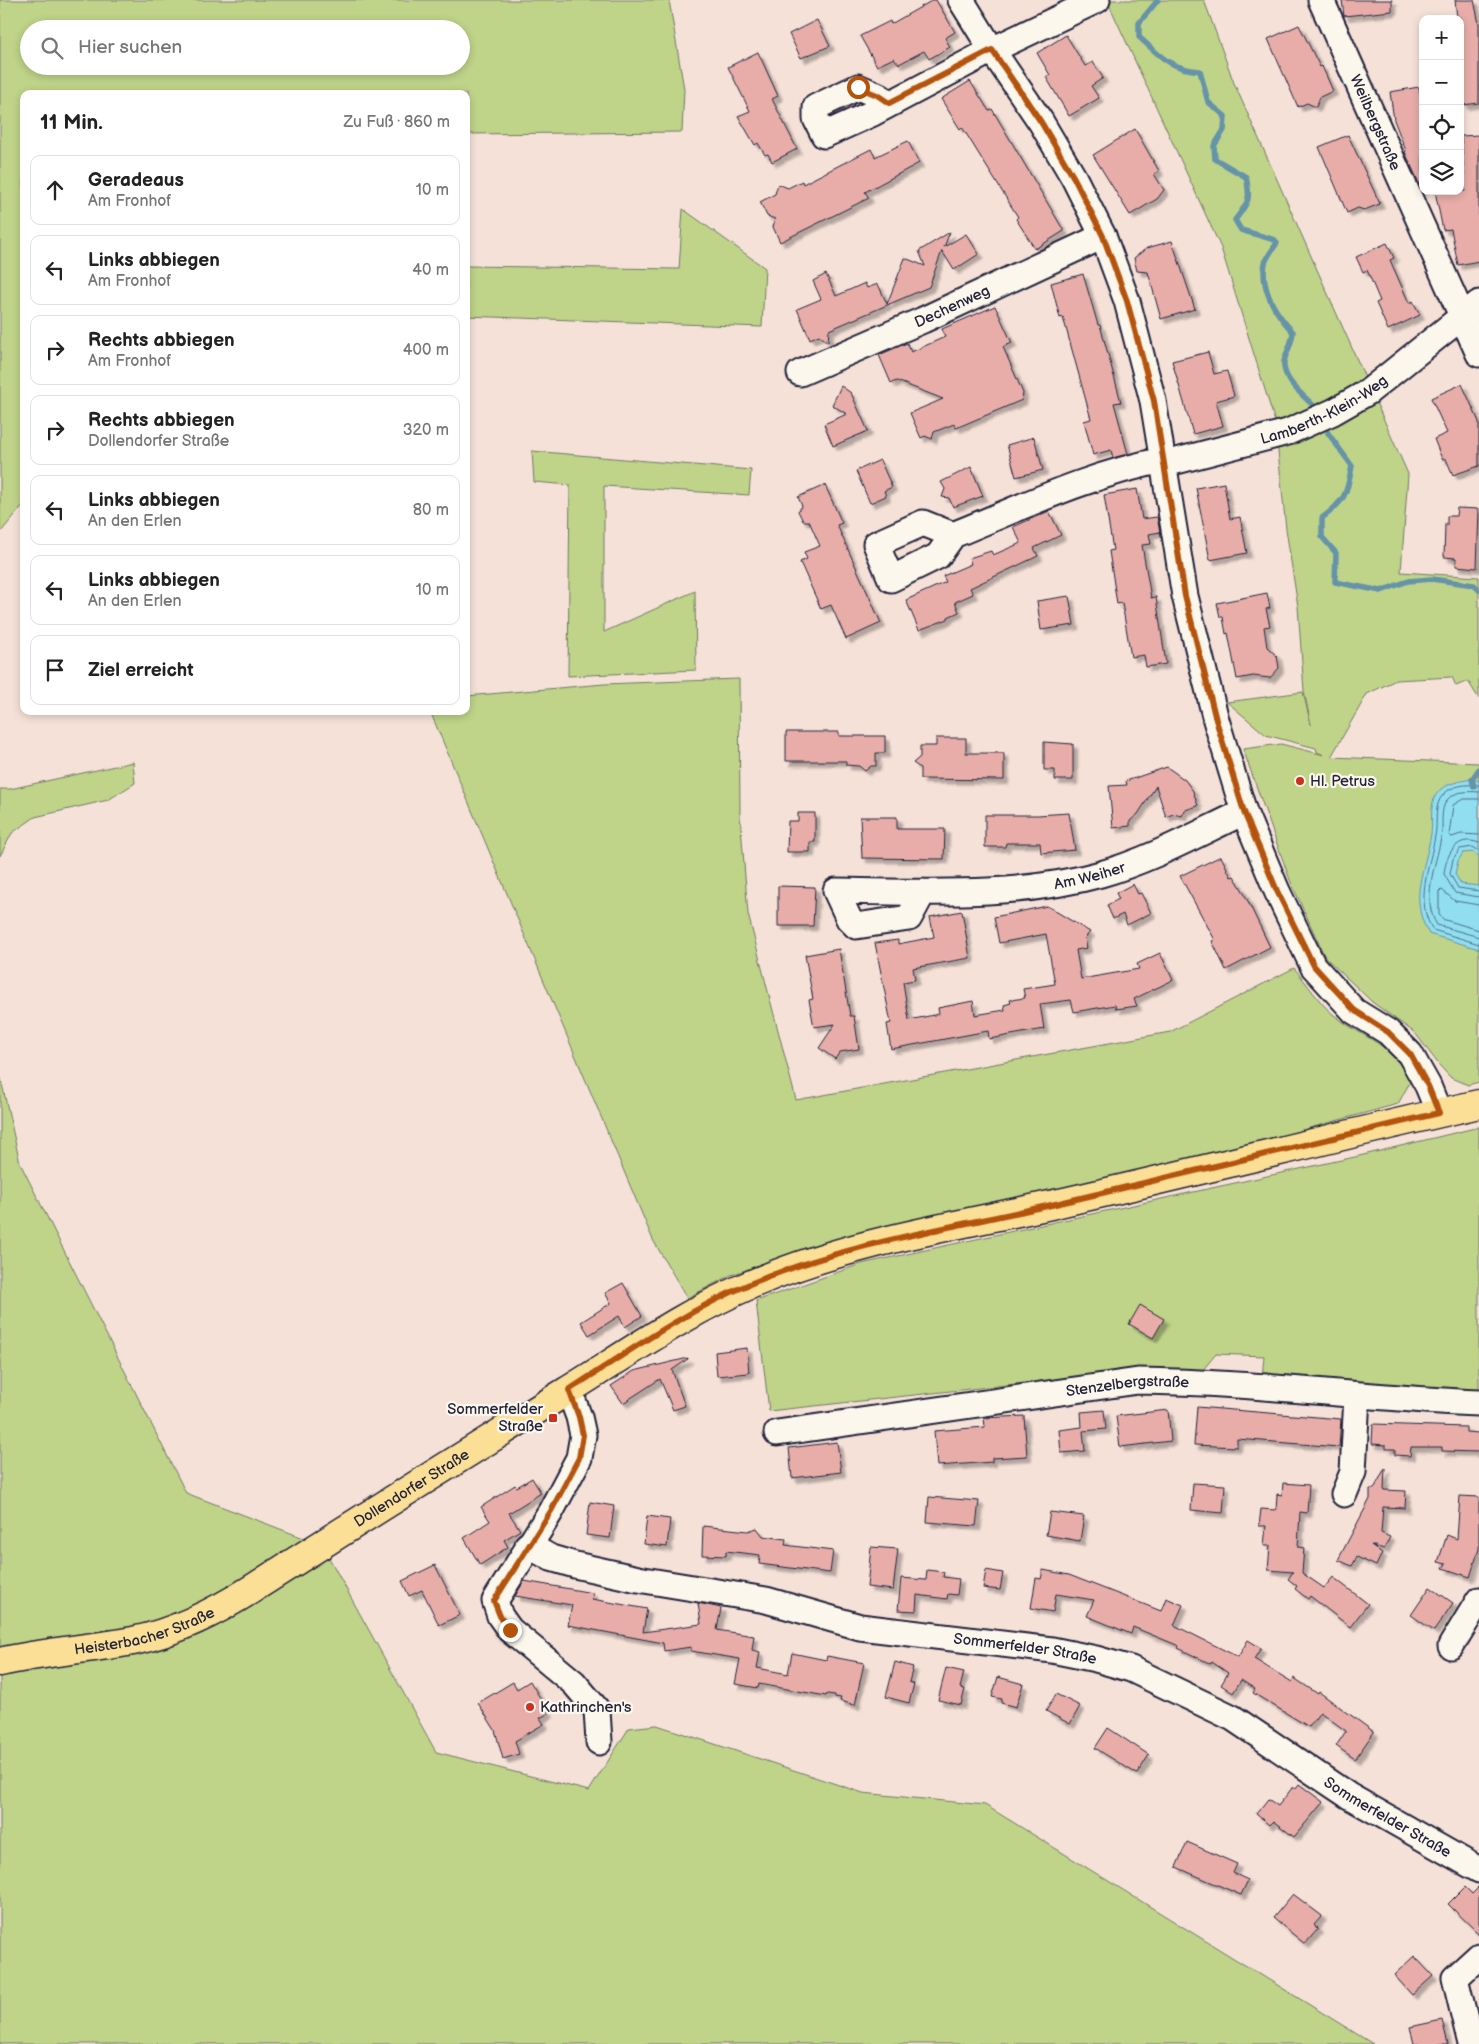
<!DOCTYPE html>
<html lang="de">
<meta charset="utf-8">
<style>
body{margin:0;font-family:"Balsamiq Sans",sans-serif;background:#f2f2f2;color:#222}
.controls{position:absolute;right:15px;top:15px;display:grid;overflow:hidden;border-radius:10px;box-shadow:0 2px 8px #0003}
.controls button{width:45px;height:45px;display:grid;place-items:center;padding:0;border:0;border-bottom:1px solid #e0e0e0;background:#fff;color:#222;font:25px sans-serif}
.stop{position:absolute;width:15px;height:15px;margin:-11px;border:4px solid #b45309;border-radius:50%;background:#fff}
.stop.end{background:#b45309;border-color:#fff;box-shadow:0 1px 5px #0008}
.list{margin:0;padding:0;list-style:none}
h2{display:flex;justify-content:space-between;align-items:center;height:65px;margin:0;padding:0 20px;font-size:21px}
h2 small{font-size:16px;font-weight:400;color:#767676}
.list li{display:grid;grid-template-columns:32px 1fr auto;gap:15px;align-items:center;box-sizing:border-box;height:70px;margin:0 10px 10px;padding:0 10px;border:1px solid #e0e0e0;border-radius:10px}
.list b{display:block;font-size:19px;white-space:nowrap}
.list p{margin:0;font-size:16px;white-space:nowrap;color:#767676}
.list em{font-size:16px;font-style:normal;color:#767676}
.icon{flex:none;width:28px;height:28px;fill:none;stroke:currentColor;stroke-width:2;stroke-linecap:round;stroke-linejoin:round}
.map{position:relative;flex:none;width:1479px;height:2044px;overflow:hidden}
.search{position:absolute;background:#fff;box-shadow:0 2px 8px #0003;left:20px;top:20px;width:450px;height:55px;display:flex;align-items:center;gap:12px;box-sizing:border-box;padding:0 18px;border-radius:28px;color:#767676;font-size:19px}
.panel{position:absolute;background:#fff;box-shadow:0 2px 8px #0003;left:20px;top:90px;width:450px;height:625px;border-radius:10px}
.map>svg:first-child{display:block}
</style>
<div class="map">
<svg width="1479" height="2044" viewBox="0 0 1479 2044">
<defs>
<filter id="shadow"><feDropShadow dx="4.5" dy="4.5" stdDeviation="1" flood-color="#0004"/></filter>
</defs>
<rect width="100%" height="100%" fill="#f5e1d8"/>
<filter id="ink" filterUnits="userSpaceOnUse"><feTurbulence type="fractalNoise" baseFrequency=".02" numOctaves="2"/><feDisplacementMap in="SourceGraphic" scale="10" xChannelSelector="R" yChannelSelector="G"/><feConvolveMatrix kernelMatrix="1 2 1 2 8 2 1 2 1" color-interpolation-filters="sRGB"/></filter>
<g filter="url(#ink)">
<!-- green -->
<path fill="#bfd389" stroke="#707a62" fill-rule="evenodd" d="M0,0h669l15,89 -2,43 -216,2v-40h-442v410l-24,29zM29,29h432v37h-432z
M1107,0h97l30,83 174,391 -7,98 78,5v122l-11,-18 -12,5 -4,-9 -56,3 -29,14 -36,63 148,6v319l-11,3 -17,-7 -11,-12 -25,-33 -43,-31 -47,-45 -35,-77 -47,-131 38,-5 43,11 -7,-3 -1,-4 -50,-13 -39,-33 76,-10 8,33 -7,-34 -6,-84 -12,-78 -11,-107 -54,-174z
M683,209l82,59 -3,59 -296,-11v-50l213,3z
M532,451l219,19 -2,25 -145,-9v146l91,-41 1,79 -128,6 2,-191 -36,-3z
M739,679l1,135 8,100 48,186 374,-68 124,-64c13,15 25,35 40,47 32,26 56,25 76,67l-12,22 -180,49 -409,95 -78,27 -44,23 -34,-58 -223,-529h36v-15l138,-12z
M133,762l2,21 -27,17 -73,17 -23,16 -12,23v-67h10z
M0,1075l20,88 166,330 136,52 114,207 153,39 40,-63 28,-3 206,68 122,12 388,239h-1373z
M1479,1127v264l-217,-13 2,-22 -48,-2 -15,18 -40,-4 -392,43 -13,-110 105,-37 494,-107z"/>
<!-- water -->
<path fill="#91def1" stroke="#6593a8" d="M1472,779l7,2v76l-6,-5 -10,1 -5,8 -3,13 6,10 18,2v63l-50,-15c-21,-36 -4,-63 2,-100 2,-14 -3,-33 9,-44 8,-7 21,-9 32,-11z"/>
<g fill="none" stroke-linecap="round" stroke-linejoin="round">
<!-- shore -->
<path stroke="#4e6d84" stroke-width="1" d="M1479,785c-12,-1 -28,0 -36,10 -10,10 -5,28 -8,41 -5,31 -21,65 -2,94l46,14
M1479,792c-11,-1 -25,-1 -32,8 -8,10 -3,27 -6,38 -5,27 -20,62 -4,87l42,12
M1479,799h-16l-10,6 -4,30 3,2 9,-3 18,1
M1479,843c-23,-9 -33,12 -35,31l11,19 24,4
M1479,851l-6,-4 -13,2 -7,10 -3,15 8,14 21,3
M1479,905l-24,-4 -13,-11 -3,1v23l3,5 37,11"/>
<!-- stream -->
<path stroke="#6593a8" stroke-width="5.5" d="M1158,0l-19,23v14c21,19 31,32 61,34l8,31 17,14 -1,14 -10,16 1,13 31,18c5,22 3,25 -11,43l6,10 34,10 2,3c-4,6 -10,13 -12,20 -5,27 11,51 28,69 -1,11 -5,17 -8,26 -7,19 19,38 31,50
M1328,433l24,33c-5,28 -7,35 -30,52v19l14,16 -1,29 46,9 27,-10 24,-2 42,6 5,5
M1474,787l-2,-8 7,-10"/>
</g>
<!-- building -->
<path fill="#e8ada9" stroke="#22223b" filter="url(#shadow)" d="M933,0h3l19,32 -10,6 5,9 -21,12 -5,-8 -25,13 -5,-6 -17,8 -17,-30 30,-15 1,3z
M1342,0h50v11l-48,5z
M1455,0h19l5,24v79l-16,2 -3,-14v-74l-3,1z
M817,20l13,26 -29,12 -12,-24z
M1299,25l21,42 2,-1 11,25 -13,6 -4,10 -9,-4 -9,4 -30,-68z
M1066,35l19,31 8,-4 10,16 -12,8 8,12 -30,18 -23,-39 4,-2 -13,-22z
M758,52l20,44 -6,3 25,50 -25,13 -4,-8 -3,1 -7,-12 -3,2 -17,-29 12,-5 -22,-44z
M970,81l19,30 3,-2 72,122 -29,18 -19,-30 2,-2 -56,-90 -2,2 -19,-30z
M1419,87l4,24v81l-18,-40 1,-1 -12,-31 -4,-28z
M1135,129l24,42 -5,3 10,16 -7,9 -27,16 -37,-60z
M1348,135l32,69 -16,6 -6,-2 -11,5 -28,-66z
M1479,135v126l-21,4 -7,-36 -8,1 -8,-39h30l-4,-55z
M908,141l11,22 -54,29 4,6 -89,44 -7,-15 2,-8 -8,-3 -7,-14 15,-8 3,-10 10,4 14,-7 1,3 68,-35 4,8z
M950,232l-6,15 22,-13 13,20 -25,16 -12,-19 -13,36 -100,43 -1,12 -9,-7 -9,4 -13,-30 24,-10 -8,-18 13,-7 10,22 29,-13 2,5 11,-4 9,20 18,-46 20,8 -6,-15z
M1172,241l23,68 -34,10 -13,-47 -11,-1 -3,-13 13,-10z
M1387,243l7,15 -4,2 19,43 4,-2 7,14 -32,15 -12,-27 4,-2 -13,-31 -4,2 -7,-15z
M1083,274l15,51h2l21,77 -7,1 14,51 -15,4 -2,-8 -18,5 -9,-34 7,-2 -28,-102 -3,1 -9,-35z
M995,306l17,37 -9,4 20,46 -1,7 -66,28 -2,-4 -20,8 -2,7 -7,-3 -4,2 -11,-25 33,-14 -46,-18 -6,2 -12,-28 28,-12 4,9 34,-15 -3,-8z
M1208,352l6,22 13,-3 7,25 -18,5 7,25 -30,8 -21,-73z
M1462,384l17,38v44l-26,9 -7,-16h-4l-8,-20 13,-6 -16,-35z
M841,386l10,7 17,38 -35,15 -9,-22 23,-10 -15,-9z
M1034,437l9,33 -27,7 -9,-32z
M880,460l12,27 -8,4 2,5 -16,7 -14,-32z
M971,467l12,29 -30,11 -4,-9 -7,-1 3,-8 -4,-7z
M1224,483l6,36 10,-2 7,36 -37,7 -14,-72z
M825,485l17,38 -5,2 44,98 -35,16 -15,-34 -10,4 -21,-47 7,-3 -3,-7 16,-6 -11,-25h-6l-5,-10 4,-5 -4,-9z
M1137,489l5,30 15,-2 3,15 -11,2 2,10 -9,1 9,53 5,-1 10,67 -20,3 -2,-12 -13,2 -9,-54 -5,1 -8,-53 4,-1 -9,-55z
M1457,508l22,1 -2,59 -21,-2v-8l-12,-1 1,-33 2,1v-9h9z
M1049,511l12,24 -27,13 4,8 -68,32 3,6 -18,8 4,10 -11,5v2l-29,11 -13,-30 40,-18 -3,-6 28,-12 -2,-6 22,-7 2,4 28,-12 -8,-16z
M1267,593l3,15 -4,1 4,17 -6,1 3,20 10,9 2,12 -9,10 -17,-2 -16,3 -9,-46 -2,1 -3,-17h-3l-3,-14z
M1069,596l5,29 -33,5 -4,-29z
M786,732h53v4h46v17h-9v13h-5l-6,5 -6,-5 -13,-1v-4h-60z
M936,738h30v15h38v27l-84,-1v-11l-7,-5 7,-6v-11h16z
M1044,742l29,2v36h-18v-10h-11z
M1167,767l18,13 8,11 5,15 -13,4 -3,6 -9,-2 -7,3 -10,-31 -18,28 -8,7v5l-17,2 -4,-42 18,-1 -1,-4z
M798,813h17v29h-5v10h-23l1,-31h10z
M1069,813l6,37 -34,3 -1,-10h-34l-1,4h-20v-32h53z
M860,817h37v12h48l-1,30 -82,-1z
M1221,856l10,21 3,-1 9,15 27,56 -44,23 -14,-29 3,-1 -35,-64z
M1133,884l5,10 3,-1 10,20 -24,12 -4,-11 -10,5 -6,-14 12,-6 -3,-6z
M778,886l37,1 -2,39h-35z
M1047,906l43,26 -5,6 2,10 -11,2 5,29 58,-10 -2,-5 23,-11 13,27 -39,19 3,7 -21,3 -1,-4 -41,7 -3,-12 -31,4 4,25 -55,10 -1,-8 -97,18 -4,-25 4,-1 -16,-80 23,-3v4l36,-7 -4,-20 32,-6 8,47 -57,10 2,12 -12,2 6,38 30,-6 -1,-6 35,-7 2,14 30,-5 -1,-5 7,-2 -1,-3 15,-2 -2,-9 32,-5 -9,-50 -47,9 -5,-26z
M839,949l11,67h4l5,33 -19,3 -5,7 -16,-11 16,-24 -21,3 -5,-27 4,-1 -8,-44z
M623,1283l19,33 -17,11 -6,-11 -30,19 -8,-13 30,-19 -6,-10z
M1140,1305l24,14 -11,19 -24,-14z
M747,1348l2,25 -32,3 -2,-24z
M688,1358v1l-16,11 13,36 -12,4 -13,-31 -37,24 -12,-17 23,-15z
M1197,1407l144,12 -2,28 -102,-8v8l-43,-2z
M1104,1410l2,19 -23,2 2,20 -24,2 -2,-23 23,-3 -1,-15z
M1168,1410l3,31 -51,6 -4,-31z
M1024,1416l3,40 -35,2v4l-55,4 -3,-35 51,-4 -1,-9z
M1373,1424l93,3v5l13,1v19l-37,-1v-4h-31l-1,9 -15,-1v-6h-9v-4l-14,-1z
M837,1442l4,30 -49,6 -3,-30z
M1385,1468l-1,22 22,1 -1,17 -22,-1 -2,26 9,4 -6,12 -13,-4 11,8 -6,13 -19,-9 -5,9 -14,-6 32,-61v-10h4z
M532,1478l9,15 -32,20 11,17 -16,10 4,7 -28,18 -16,-27 26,-17 -9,-14 34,-22 2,2z
M1193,1483l32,2 -2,28 -32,-3z
M1283,1483l26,2 -2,28 -7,-1 -2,35 6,1 -2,25 22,15 9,-11 35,27 -18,23 -40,-31 -2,3 -13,-10 2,-3 -9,-7 5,-7 -25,-2 2,-24h-6l2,-20h-7l2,-17 15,1 1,-16 5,1z
M1460,1496l19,1v52l-9,28 -27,-9 3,-4 -8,-2 9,-27 10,4z
M929,1497l50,4 -3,25 -49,-4z
M590,1502l24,4 -4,32 -24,-3z
M1050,1512l34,4 -4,25 -34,-6z
M647,1516l23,3 -3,28 -23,-3z
M703,1526l45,5 9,-3 6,8 23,3 -1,6 48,6 -3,22 -71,-9 1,-9 -34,-4v5l-24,-1z
M871,1547l27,2 -5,41 -26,-3z
M435,1565l25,50 -21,10 -17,-35 -13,6 -7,-15z
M927,1570l17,2 -1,5 16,2 -2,16 -9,-1 -1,5 -30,-4 -1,16 -18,-1 3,-32 25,2z
M986,1570l17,3 -3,17 -17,-2z
M1043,1570l26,5 92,36 5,-13 17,7 -9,20 64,32 10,-17 13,8 -7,11 38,23 2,-4 24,16 1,-2 55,40 -19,27 -19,-13 10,-15 -26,-19 -11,15 -56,-34 2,-4 -14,-9 -8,13 -12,-8 7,-12 -16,-11 -1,2 -33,-16 1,-2 -46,-19 -2,7 -44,-18 7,-16 -38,-6 -3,18 -22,-4 5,-30 5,1z
M524,1581l69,12 -1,6 55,10 -4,23 58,-8 -3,-21 23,5 -4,22 37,6 -2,14 8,2 -3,16 31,6 4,-21 34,7 1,-4 37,7 -9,42 -15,-4 1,-3 -6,-1v-2l-8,-1 -1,2 -67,-12 -1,4 -23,-4 5,-25 -49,-8v-4l-27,4 -1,-8 -95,-18 4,-20 -57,-9z
M1430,1587l23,16 -19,28 -23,-16z
M895,1662l18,5 -4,15 5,2 -5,19 -23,-6z
M946,1668l18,4 -4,16 5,1 -4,16 -23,-5z
M998,1677l25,7 -7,23 -15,-4 1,-4 -10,-2z
M530,1681l19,32 -9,5 4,6 -29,17 4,13 -16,5 -8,-29 -17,-27 35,-21 4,7z
M1056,1694l24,12 -10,18 -24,-13z
M1108,1728l41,27 -12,19 -42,-26z
M1299,1784l24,18 -29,35 -21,-16 -4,4 -13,-11 12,-15 10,7 14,-18h4z
M1187,1842l50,22 -4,9 15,7 -7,15 -65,-28z
M1465,1887l7,7 7,-7v47l-31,-30z
M1293,1894l29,22 -8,9 4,4 -13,15 -32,-26z
M1414,1956l19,20 -21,19 -18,-20z
M1442,2020l6,24h-34l-4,-17z"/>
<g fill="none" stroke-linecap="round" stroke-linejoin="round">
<defs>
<g id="minor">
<path d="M961,0l31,50 105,-50"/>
<path id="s1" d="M1321,0l158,354"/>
<path d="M889,103l-12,-8 -19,-8 -42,20v12l8,16 49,-22 119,-63 49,72 33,56 29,58 24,65 26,100 32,195 31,124 28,92 33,79 36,75 41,45 34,21 22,22 18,32 11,27"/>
<path id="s2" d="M800,373l123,-53 180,-84"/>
<path id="s3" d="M1165,464l123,-32 45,-20 35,-20 111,-89"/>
<path d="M953,535l-15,21 -47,23 -15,-35 47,-21 30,12c69,-28 137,-61 211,-75"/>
<path id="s4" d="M923,892l-14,26 -53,8 -7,-7 -13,-28c88,1 179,7 265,-17 50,-14 96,-40 143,-62"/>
<path d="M569,1390l10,27 4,18 -4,23 -28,53 -56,90 5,15 10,14 64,53 23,27 2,32"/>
<path id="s5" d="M777,1433l361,-52c114,1 227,17 341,22"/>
<path d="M1344,1494l9,-22 4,-76"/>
<path id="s6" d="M528,1545l23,13 24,7 63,14 128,21 94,27 192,23 44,9 35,10 102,49 116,78 130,74"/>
<path d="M1451,1646l28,-46"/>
<path d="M1471,2044l-16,-66 24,-22"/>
</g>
<g id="major">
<path id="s7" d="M0,1662c44,-10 88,-13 133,-21 44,-9 84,-30 122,-54 103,-66 208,-131 312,-196 60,-37 119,-79 185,-107 93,-41 204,-58 303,-80 142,-32 283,-68 424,-100"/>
</g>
</defs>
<!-- minor casing -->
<use href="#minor" stroke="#22223b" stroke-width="29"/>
<!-- major casing -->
<use href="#major" stroke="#22223b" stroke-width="31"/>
<!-- minor -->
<use href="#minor" stroke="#fbf7ec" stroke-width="25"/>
<!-- major -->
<use href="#major" stroke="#fbdf96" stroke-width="28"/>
</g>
</g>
<g fill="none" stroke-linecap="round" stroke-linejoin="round" filter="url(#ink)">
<!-- route -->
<path stroke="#b45309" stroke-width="6" d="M510,1630l-10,-14 -6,-15 57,-90 28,-53 4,-23 -4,-18 -10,-27c59,-38 118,-80 183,-107 94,-39 197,-55 295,-77 131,-30 261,-63 392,-93l-11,-27 -18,-32 -22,-22 -34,-22 -40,-44 -37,-75 -33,-79 -28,-92 -31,-124 -31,-195 -27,-100 -24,-65 -29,-58 -33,-56 -49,-72 -103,53 -12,-8 -19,-8"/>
</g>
<!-- markers -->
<g fill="#c8321e" stroke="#fbf7ec" stroke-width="2">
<circle cx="1300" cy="781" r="5"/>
<rect x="548" y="1413" width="10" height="10" rx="2.5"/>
<circle cx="530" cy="1707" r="5"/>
</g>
<g text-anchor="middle" stroke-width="4.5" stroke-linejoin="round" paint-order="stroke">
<!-- street labels -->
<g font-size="15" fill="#22223b" stroke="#fbf7ec">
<text dy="5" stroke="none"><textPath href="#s1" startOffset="134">Weilbergstraße</textPath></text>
<text dy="5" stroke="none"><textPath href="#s2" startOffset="166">Dechenweg</textPath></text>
<text dy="5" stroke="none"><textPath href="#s3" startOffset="169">Lamberth-Klein-Weg</textPath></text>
<text dy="5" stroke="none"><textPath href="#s4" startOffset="379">Am Weiher</textPath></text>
<text dy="5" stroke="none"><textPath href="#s5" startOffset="354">Stenzelbergstraße</textPath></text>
<text dy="5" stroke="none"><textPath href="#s7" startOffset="454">Dollendorfer Straße</textPath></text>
<text dy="5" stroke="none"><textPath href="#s7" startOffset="148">Heisterbacher Straße</textPath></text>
<text dy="5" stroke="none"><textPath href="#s6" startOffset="510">Sommerfelder Straße</textPath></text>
<text dy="5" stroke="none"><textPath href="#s6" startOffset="915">Sommerfelder Straße</textPath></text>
</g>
<!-- poi labels -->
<g font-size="15" fill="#22223b" stroke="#fbf7ec" text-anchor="start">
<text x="1310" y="786">Hl. Petrus</text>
<text x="543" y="1414" text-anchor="end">Sommerfelder<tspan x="543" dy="17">Straße</tspan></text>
<text x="540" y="1712">Kathrinchen's</text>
</g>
</g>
</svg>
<div class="controls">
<button>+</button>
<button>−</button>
<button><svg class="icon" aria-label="locate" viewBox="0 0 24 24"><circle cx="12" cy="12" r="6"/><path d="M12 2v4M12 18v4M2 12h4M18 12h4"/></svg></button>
<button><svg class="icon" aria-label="layers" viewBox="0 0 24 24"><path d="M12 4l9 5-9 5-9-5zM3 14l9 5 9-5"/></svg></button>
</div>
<div class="stop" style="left:858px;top:87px"></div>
<div class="stop end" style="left:510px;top:1630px"></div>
<div class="search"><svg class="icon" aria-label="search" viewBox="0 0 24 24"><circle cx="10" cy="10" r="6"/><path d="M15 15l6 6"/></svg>Hier suchen</div>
<section class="panel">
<h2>11 Min.<small>Zu Fuß · 860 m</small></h2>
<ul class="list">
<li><svg class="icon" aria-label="ahead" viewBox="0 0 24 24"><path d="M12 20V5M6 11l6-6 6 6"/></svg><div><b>Geradeaus</b><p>Am Fronhof</p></div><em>10 m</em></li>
<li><svg class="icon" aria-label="left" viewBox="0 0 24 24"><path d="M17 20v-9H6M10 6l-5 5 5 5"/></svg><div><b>Links abbiegen</b><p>Am Fronhof</p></div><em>40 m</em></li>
<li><svg class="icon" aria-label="right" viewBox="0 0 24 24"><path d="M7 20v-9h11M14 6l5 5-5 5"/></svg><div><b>Rechts abbiegen</b><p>Am Fronhof</p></div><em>400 m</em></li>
<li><svg class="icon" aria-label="right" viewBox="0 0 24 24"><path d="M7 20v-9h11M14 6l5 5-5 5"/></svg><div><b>Rechts abbiegen</b><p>Dollendorfer Straße</p></div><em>320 m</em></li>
<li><svg class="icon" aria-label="left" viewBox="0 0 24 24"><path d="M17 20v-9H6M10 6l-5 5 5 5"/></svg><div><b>Links abbiegen</b><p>An den Erlen</p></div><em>80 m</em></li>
<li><svg class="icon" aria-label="left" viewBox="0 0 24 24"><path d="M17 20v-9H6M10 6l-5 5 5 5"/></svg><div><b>Links abbiegen</b><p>An den Erlen</p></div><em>10 m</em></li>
<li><svg class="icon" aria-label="arrive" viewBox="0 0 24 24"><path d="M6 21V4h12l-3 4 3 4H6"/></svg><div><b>Ziel erreicht</b></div></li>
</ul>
</section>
</div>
